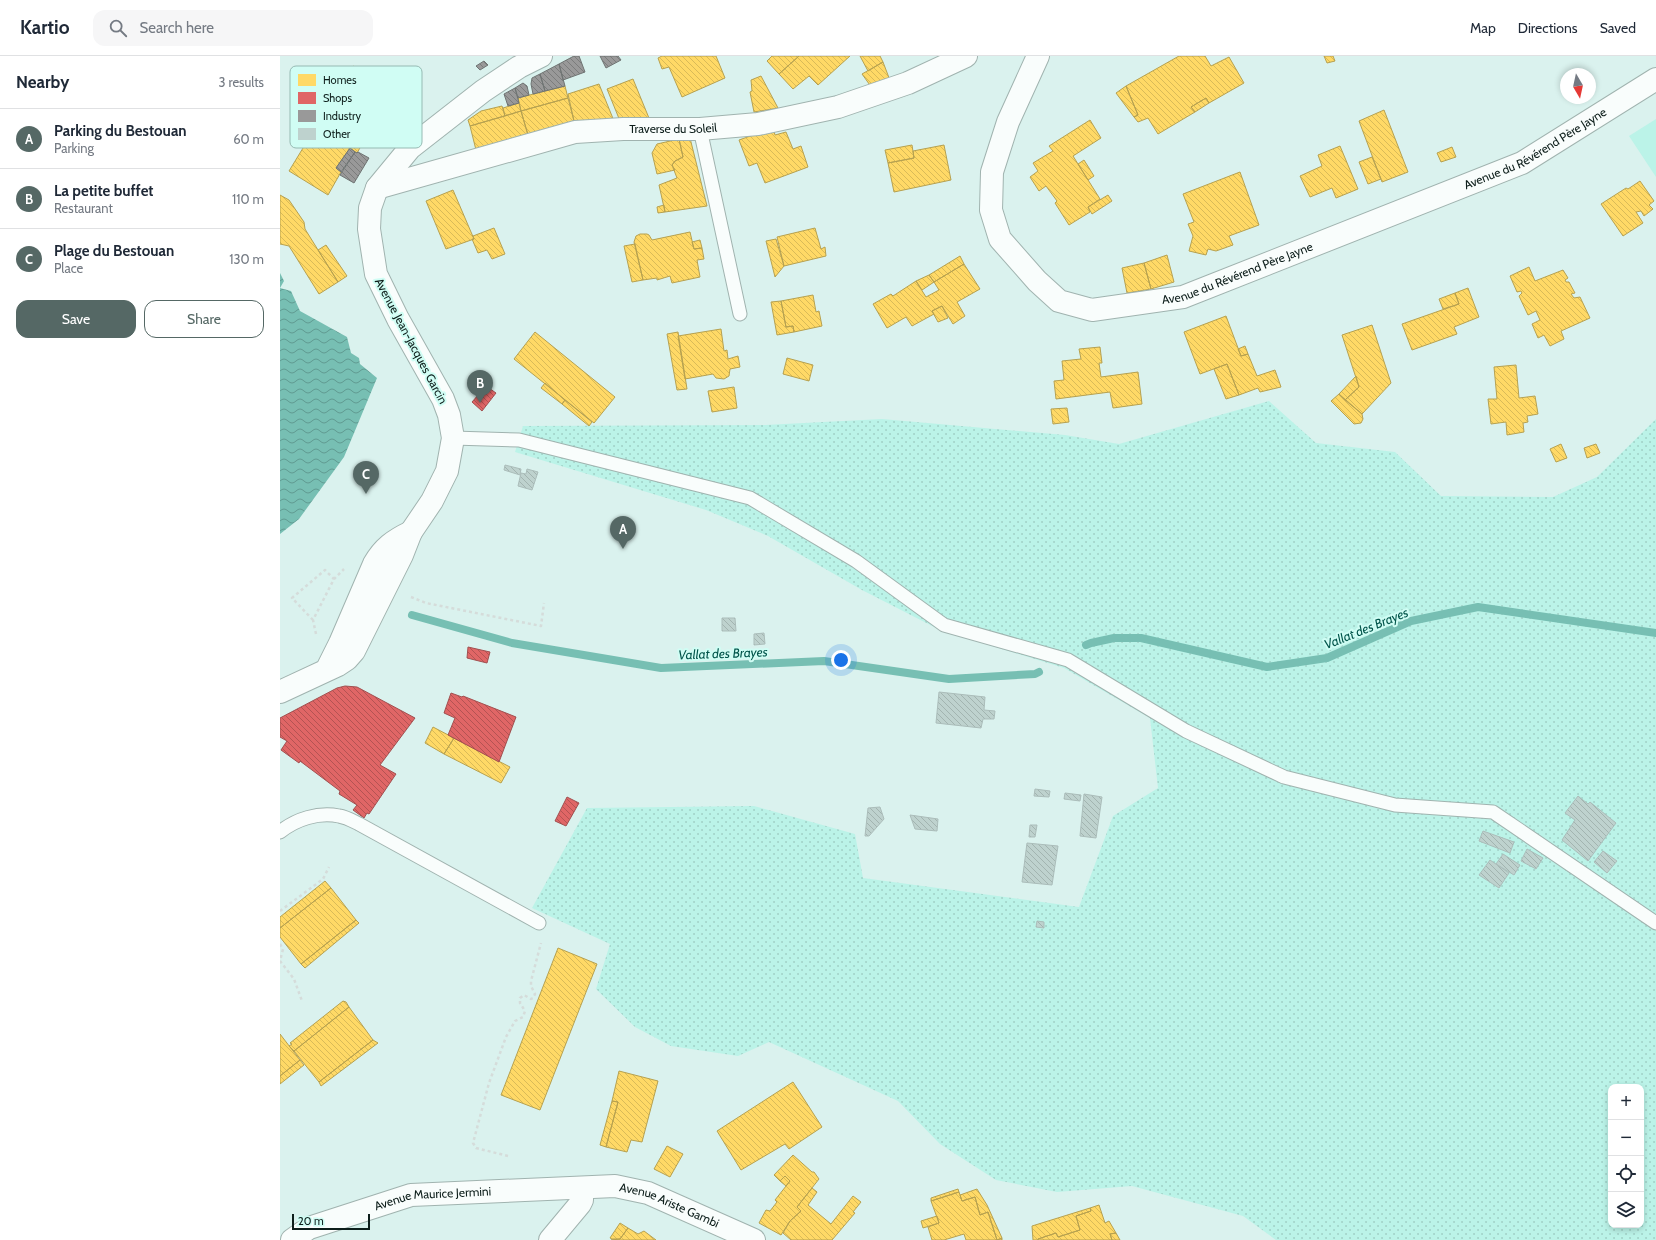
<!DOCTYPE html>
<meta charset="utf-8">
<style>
body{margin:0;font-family:Cabin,sans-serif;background:#f6f6f7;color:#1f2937}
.controls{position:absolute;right:12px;bottom:12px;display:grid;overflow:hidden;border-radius:8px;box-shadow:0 2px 6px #0003}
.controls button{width:36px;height:36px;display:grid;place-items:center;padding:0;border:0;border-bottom:1px solid #e0e1e3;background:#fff;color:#1f2937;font:20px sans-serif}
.compass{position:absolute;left:1280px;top:12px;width:36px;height:36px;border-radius:50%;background:#fff;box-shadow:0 2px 6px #0003;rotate:171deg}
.scale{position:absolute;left:12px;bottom:10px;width:78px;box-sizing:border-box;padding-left:4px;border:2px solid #0d1e1b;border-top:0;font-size:11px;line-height:14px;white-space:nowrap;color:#0d1e1b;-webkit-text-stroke:3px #d0fdf4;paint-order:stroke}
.you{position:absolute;left:561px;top:604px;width:14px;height:14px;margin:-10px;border:3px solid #fff;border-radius:50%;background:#1a73e8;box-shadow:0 0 0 6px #1a73e833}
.badge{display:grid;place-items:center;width:26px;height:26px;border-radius:50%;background:#556865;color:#fff;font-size:13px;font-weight:700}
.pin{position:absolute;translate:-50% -33px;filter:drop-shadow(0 1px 2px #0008)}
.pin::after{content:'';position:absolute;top:21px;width:14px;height:12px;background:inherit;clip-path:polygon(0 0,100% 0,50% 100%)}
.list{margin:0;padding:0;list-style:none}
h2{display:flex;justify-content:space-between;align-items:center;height:52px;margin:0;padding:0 16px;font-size:17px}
h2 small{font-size:13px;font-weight:400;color:#747a83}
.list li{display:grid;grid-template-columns:26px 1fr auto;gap:12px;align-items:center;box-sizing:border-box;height:60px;padding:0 16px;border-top:1px solid #e0e1e3}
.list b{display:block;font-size:15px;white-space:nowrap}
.list p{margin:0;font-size:13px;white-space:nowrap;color:#747a83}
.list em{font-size:13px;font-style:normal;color:#747a83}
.actions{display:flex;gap:8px;padding:12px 16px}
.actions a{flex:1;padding:9px 0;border:1px solid #556865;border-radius:12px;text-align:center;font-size:14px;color:#556865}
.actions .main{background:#556865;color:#fff}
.icon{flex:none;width:22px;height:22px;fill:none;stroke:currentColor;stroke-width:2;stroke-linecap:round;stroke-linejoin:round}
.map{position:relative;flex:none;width:1376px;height:1184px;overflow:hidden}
header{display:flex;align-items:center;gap:24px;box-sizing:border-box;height:56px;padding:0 20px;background:#fff;border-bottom:1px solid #e0e1e3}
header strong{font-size:19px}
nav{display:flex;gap:22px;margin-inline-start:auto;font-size:14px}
.search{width:280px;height:36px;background:#f6f6f7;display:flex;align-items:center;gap:10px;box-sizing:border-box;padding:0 14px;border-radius:12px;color:#747a83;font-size:15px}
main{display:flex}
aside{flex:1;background:#fff}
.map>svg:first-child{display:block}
</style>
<header>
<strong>Kartio</strong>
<div class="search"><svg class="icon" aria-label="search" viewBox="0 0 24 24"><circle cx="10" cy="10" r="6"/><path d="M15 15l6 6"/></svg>Search here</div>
<nav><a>Map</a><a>Directions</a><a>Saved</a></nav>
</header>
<main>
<aside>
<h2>Nearby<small>3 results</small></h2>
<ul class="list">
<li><span class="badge">A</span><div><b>Parking du Bestouan</b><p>Parking</p></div><em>60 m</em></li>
<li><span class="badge">B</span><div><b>La petite buffet</b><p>Restaurant</p></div><em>110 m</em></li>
<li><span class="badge">C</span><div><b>Plage du Bestouan</b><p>Place</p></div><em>130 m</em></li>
</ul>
<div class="actions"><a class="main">Save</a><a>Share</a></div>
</aside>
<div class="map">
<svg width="1376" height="1184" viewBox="0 0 1376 1184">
<defs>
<pattern id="grass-dots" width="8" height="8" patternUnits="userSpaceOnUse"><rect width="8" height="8" fill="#bbf3e8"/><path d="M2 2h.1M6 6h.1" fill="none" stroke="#a0d0c6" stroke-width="1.8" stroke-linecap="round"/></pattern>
<pattern id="water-waves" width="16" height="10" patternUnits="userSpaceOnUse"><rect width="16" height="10" fill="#77bfb3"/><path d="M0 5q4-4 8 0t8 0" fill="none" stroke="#609b91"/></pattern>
<pattern id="homes-back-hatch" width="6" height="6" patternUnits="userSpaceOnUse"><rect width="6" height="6" fill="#ffd966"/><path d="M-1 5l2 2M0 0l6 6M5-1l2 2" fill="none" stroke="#d9ba58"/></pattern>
<pattern id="shops-back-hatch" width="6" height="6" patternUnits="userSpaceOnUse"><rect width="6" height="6" fill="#e06666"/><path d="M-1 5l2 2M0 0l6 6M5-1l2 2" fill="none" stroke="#b45353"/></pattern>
<pattern id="industry-back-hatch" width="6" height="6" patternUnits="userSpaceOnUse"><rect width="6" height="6" fill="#999"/><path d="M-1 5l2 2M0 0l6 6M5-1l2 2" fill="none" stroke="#7b7c7c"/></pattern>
<pattern id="building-back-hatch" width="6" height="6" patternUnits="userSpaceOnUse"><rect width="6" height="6" fill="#bed2ce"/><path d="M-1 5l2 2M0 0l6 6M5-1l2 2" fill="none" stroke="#a2b4b0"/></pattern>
</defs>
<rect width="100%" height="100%" fill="#daf2ee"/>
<!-- grass -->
<path fill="url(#grass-dots)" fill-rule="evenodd" d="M989,345l47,42 79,9 46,44 112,1 44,-20 59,-58v821h-380l-33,-24 -111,-30 -75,6 -61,-12 -56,-36 -42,-43 -129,-59 -31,14 -67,-10 -36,-19 -39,-38 14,-45 -78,-36 55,-100 167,-2 101,28 8,44 216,29 34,-91 45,-28 -8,-70 -86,-50 -124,-38 -78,-40 -94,-54 -62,-26 -191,-58 8,-26 242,-1 117,-6 183,16 54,9zM1331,1031h30v138h-30z"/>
<!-- pitch -->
<path fill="#bbf3e8" d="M1376,63v58l-27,-41z"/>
<!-- water -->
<path fill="url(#water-waves)" d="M0,217l4,8 -4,7 11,3 9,20 47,26 4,16 8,5 1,6 17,14 -33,79 -45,62 -19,15z"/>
<!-- homes -->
<path fill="url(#homes-back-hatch)" stroke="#b6a150" d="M382,0h54l9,22 -43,19 -13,-30 -7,2 -4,-11z
M492,0h27l-20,18 -12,-13z
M519,0h51l-32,29 -9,-9 -16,13 -14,-15z
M580,0h20l3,6 -15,9z
M899,0h26l6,10 18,-9 15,26 -35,20 -3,-5 -15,9 4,5 -37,22 -10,-16 -10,4 -4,-5 4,-2 -12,-29z
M1044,0h9l2,5 -8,2z
M603,6l8,21 -19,5 -10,-14z
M73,10l40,24 -13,22 -6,-4 -13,22 7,4 -11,19 -7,-5 -14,20 5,4 -13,23 -39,-24z
M481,20l17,32 -24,4 -4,-20 2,-1 -1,-11z
M353,23l18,44 -31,-2 -13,-32z
M319,28l15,37h-40l-6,-27z
M285,30l3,12 -47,13 -3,-13z
M846,30l12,29 -4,2 -18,-24z
M288,42l6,23 -46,14 -7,-24z
M926,42l3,5 -14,9 -4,-5z
M239,47l2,8 -16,5 -2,-8z
M222,50l3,10 -35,10 -2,-6 13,-9z
M1104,54l24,62 -26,10 -23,-61z
M241,55l7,24 -52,15 -6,-24z
M810,64l11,18 -28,18 27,43 -12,8 2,5 -21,13 -14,-22 2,-2 -11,-15 -7,5 -9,-14 8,-6 -5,-8 20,-12 -4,-5z
M493,72l2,7 11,-3 7,17 8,-3 7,21 -43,16 -8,-20 -8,3 -10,-26z
M409,78l18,72 -42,6 -6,-27 18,-7 -5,-13 3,-4 8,-4 -4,-18z
M399,83l4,18 -8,4 -3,4 3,5 -18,4 -5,-21 5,-9z
M632,89l2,13 -26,5 -3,-13z
M664,89l7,35 -57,12 -6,-29 26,-5 -1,-7z
M1060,90l18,43 -22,9 -4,-10 -22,9 -10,-21 22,-10 -4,-11z
M1172,91l4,10 -15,5 -4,-9z
M1092,101l9,22 -13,5 -9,-22z
M804,104l10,16 -6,4 -10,-16z
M960,116l19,53 -30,11 4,9 -17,6 -8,-2 -2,6 -17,-4 4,-15 -5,-12 6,-2 -11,-28z
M1360,125l14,20 -5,4 4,4 -9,7 -3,-5 -5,1 7,11 -20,13 -22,-32 25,-16 2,1z
M173,134l21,49 -28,10 -20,-48z
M0,139l9,5 15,22 1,7 33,53 -19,12 -30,-48 -9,-2z
M828,139l4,6 -20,13 -4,-7z
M384,149l1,7 -7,1 -1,-6z
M214,172l11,26 -13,5 -5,-9 -9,3 -6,-14h2l-1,-3z
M535,172l6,21 4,-2 1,9 -42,10 -7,-29z
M410,176l4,17 8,-1 2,11 -7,1 3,17 -28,6 -2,-7 -13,4v-2l-14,2 -9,-38 2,-6 4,-2h7l2,1 3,5z
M496,183l8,27 -9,11 -9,-36z
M420,184l2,8 -8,1 -2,-7z
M355,188l8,36 -11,2 -8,-36z
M46,189l21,31 -9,6 -20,-32z
M887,199l7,27 -23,7 -7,-26z
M680,200l4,8 -30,18 -5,-7z
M864,207l7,26 -24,4 -5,-25z
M684,208l16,25 -23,13 8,14 -12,8 -11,-18 -10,5 2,3 -22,12 -6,-9 -19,11 -14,-24 18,-10 2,2 23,-15 10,16 13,-7 -5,-8z
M1249,211l6,14 28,-11 5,8 -3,2 1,2h3l6,11 -4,1 3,4 6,-1 10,21 -29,13 3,8 -14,7 -6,-11 -6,3 -6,-14 8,-4 -4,-9 -8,4 -9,-19 3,-3 -1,-2 -4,1 -7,-16z
M649,219l5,7 -12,8 -6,-9z
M1188,232l11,29 -25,10 3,7 -45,16 -10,-26 57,-20 -4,-11z
M1175,237l4,11 -16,5 -4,-10z
M533,239l3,17 3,-1 3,15 -28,6 -1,-6 -7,1 -5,-26z
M501,245l5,26 7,-1 1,6 -17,3 -6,-33z
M662,250l6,12 -10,4 -6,-11z
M946,260l15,40 7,-2 9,22 18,-6 6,17 -21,5 -2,-4 -19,7 -12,-31 -27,10 -16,-42z
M1092,269l19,58 -29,31 -17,-14 14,-13 -17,-52z
M441,273l3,22 3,-1 1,9 10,-3 2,11 -10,2 -1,7 -5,3 -8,-1 -3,-4 -28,5 -7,-43z
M255,276l80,65 -21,26 -80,-64z
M398,276l9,57 -10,1 -10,-56z
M965,290l3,8 -7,2 -3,-7z
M820,291l2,16h-3l2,14 37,-5 4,32 -29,4 -3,-16 -54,7 -2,-18 10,-1 -2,-19 19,-2 -2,-10z
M507,302l26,7 -4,16 -26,-7z
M947,308l12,31 -13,4 -12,-30z
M1236,309l3,33 16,-2 3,18 -11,2 1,6 -5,1 1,9 -17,3 -1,-13 -15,2 -3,-25h9l-3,-32z
M1076,320l3,11 -14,13 -6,-6z
M265,327l20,17 -3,4 -21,-16z
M454,331l3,21 -25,4 -4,-21z
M1059,338l23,20 1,5 -2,4 -7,1 -23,-23z
M285,344l27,22 -3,4 -27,-22z
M787,352l2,14 -16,2 -2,-15z
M1281,388l6,14 -11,4 -6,-13z
M1316,388l4,9 -13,5 -3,-10z
M153,671l21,11 -10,16 -19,-11z
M174,682l56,29 -9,16 -57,-29z
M45,825l6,7 -51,40v-11z
M51,832l25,32 -55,44 -21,-27v-9z
M76,864l3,3 -54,45 -4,-4z
M278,892l39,16 -57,146 -39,-15z
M63,945l3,1 3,5 -55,44 -5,-5 3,-2 -2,-1z
M69,951l24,33 -54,42 -25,-31z
M0,978l20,26 -20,16z
M93,984l5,3 -57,43 -2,-4z
M20,1004l4,5 -24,19v-8z
M339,1015l39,10 -16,61 -11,-2 -4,12 -21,-5 12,-45 -6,-1z
M513,1026l29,45 -33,22 -4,-5 -44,26 -24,-39z
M332,1045l6,1 -12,45 -6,-2z
M387,1090l16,8 -13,23 -16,-8z
M513,1099l19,17h2l5,7 -22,28 4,4 -11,10 -9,14 -22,-12 7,-13 4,1 7,-9 -2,-2 15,-19 -5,-5 -5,5 -6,-6z
M505,1120l5,5 -4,5 -6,-5z
M532,1132l5,4 -9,13 23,19 22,-28 8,6 -8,10 2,1 -23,27h-41l-8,-7 7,-12 11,-10 -4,-4z
M678,1133l1,3 -28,9v-3z
M697,1133l10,16 15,33 -5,2 -9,-28 -8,3 -5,-18 -13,4 -2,-6z
M679,1136l3,9 13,-4 5,18 8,-3 9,28 5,-2v2h-36l-2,-6 -20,6h-12l-4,-13 11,-4 -8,-22z
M819,1149l6,18 4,-2 7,12 -6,1 2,6h-74v-1l18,-6 2,4 22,-7 -4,-14 15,-5 -1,-3z
M810,1152l1,3 -15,5 4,14 -22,7 -2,-4 -18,6v1h-5l-1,-14z
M657,1160l2,7 -16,5 -2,-7z
M340,1167l8,5 -8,11h-8l-2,-1z
M348,1172l10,6 6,-3 12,9h-45l9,-1z
M836,1177l4,7h-8l-2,-6z"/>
<!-- shops -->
<path fill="url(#shops-back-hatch)" stroke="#a15050" d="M206,330l10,7 -14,18 -10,-9z
M188,591l22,5 -3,11 -20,-5z
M65,630l12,1 58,31 -35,47 16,9 -27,40 -2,-1 -3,5 -11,-8 4,-5 -18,-11 1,-3 -40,-30 -1,2 -18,-13 6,-9 -7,-4v-19l57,-30z
M171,637l11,4 1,-1 53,21 -17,45 -51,-27 7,-17 -11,-5z
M287,741l12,6 -13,23 -11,-5z"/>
<!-- industry -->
<path fill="url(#industry-back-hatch)" stroke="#6f7473" d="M294,0h5l6,16 -22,8 -4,-16z
M320,0h18l3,4 -15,8z
M204,5l4,4 -8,5 -4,-4z
M279,8l6,22 -20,5 -5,-17z
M260,18l5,17 -12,3 -2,-10 1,-6z
M243,27l4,3 2,9 -11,3 -3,-10z
M235,32l4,15 -11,3 -4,-12z
M70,92l5,4 -14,20 -5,-4z
M75,96l2,1 1,-1 11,6 -15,25 -14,-8z"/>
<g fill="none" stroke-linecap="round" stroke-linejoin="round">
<!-- stream -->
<path stroke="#77bfb3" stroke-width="8" d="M132,559l100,28 149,25 163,-7 125,18 86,-5 4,-2
M806,589l5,-2 23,-5h27l126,29 60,-9 84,-37 67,-14 178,26"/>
</g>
<!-- building -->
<path fill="url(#building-back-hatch)" stroke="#abbdba" d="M225,409l16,4 -1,6 -16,-5z
M247,413l11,3 -6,18 -14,-4 3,-13 5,1z
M442,562h13l1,13h-14z
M484,577l1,11 -11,1v-11z
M659,636l46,5 -1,13 11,1 -1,8h-11l-2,9 -45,-5z
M755,733l15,2 -1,6 -15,-1z
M785,737l16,2 -1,6 -16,-2z
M804,738l18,3 -6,41 -16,-2z
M1298,740l10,8 2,-2 26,21 -28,38 -26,-21 13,-20 -10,-7z
M600,751l4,12 -15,17h-4l3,-28z
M630,759l28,4 -1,12 -22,-2z
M750,769h7l-2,12h-6z
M1203,775l31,11 -4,11 -31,-12z
M747,787l31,3 -6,39 -30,-3z
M1247,793l16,9 -7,11 -15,-8z
M1323,795l14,10 -10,12 -13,-11z
M1223,798l17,11 -6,10 -18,-11z
M1210,804l19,13 -10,15 -20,-13z
M757,865l7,1v6l-8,-1z"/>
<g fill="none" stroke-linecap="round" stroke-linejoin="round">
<defs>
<path id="lane" d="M420,73l40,185
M173,382l66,2 231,58 106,63 88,64 124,35 118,71 98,46 111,28 98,7 163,111
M0,776c16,-13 38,-20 59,-16 7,1 14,5 20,8l180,99"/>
<g id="street">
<path id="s1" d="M758,0l-30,66 -16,50 -1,38 9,29 37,42 22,20 33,9 91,-13 339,-134 134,-84"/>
<path id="s2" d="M97,132l198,-56 48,-3h77l58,-5 80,-17 70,-24 58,-27"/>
<path d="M131,476l21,-31 15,-30 6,-33 -4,-23 -6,-16 -45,-80 -22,-45 -7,-45 1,-21 7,-20 33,-40 73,-57 36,-24 22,-11"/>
<path d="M0,636l58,-27 9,-6 7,-8 48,-96 9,-23c-17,8 -28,16 -37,32l-34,79 -13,26"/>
<path id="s3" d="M12,1184l17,-12 102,-33 204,-9 33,7 106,47"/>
<path d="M270,1184l30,-36 2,-4v-12"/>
</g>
</defs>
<!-- lane casing -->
<use href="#lane" stroke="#a0b3af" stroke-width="15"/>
<!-- street casing -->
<use href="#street" stroke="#a0b3af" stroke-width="24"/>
<!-- path -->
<path stroke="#d5dcda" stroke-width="2.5" stroke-dasharray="3 3" stroke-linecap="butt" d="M131,541l15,6 115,23 3,-23
M33,564l-21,-22 33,-28 9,9
M36,578l-3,-14 21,-41 10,-10
M0,855l43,-32 6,-12
M0,888l3,5 -3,12 14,18 8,22
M228,1100l-32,-8 -3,-5 16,-60 17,-46 9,-16 8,-4 2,-6 -5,-8v-5l4,-3 7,4 2,-1 2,-4 -4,-8v-5l10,-38"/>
<!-- lane -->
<use href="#lane" stroke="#f9fdfc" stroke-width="13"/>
<!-- street -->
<use href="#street" stroke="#f9fdfc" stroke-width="22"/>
</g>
<g text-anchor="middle" stroke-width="4" stroke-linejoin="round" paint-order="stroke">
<!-- street labels -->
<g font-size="12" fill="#0d1e1b" stroke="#d0fdf4">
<text dy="4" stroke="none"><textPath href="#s2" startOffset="304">Traverse du Soleil</textPath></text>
<text dy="4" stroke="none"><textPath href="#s1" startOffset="788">Avenue du Révérend Père Jayne</textPath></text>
<text dy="4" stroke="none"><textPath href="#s1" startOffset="464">Avenue du Révérend Père Jayne</textPath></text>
<text transform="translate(131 285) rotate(62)" y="4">Avenue Jean-Jacques Garcin</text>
<text dy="4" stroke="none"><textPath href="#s3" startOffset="149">Avenue Maurice Jermini</textPath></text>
<text dy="4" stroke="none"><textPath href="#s3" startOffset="390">Avenue Ariste Gambi</textPath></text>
</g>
<!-- water labels -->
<g font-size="13" font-style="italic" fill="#00544a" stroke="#d0fdf4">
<text transform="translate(1086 572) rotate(-22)" y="5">Vallat des Brayes</text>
<text transform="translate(443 597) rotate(-2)" y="5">Vallat des Brayes</text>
</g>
</g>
<!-- legend -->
<rect x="10" y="10" width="132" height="82" rx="6" fill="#d0fdf4" stroke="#96bab3" stroke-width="1"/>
<rect x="18" y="18" width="18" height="12" fill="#ffd966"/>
<rect x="18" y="36" width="18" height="12" fill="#e06666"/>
<rect x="18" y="54" width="18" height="12" fill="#999"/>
<rect x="18" y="72" width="18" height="12" fill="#bed2ce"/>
<g font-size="11" fill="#0d1e1b">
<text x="43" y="28">Homes</text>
<text x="43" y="46">Shops</text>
<text x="43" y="64">Industry</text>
<text x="43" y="82">Other</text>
</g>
</svg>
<div class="controls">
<button>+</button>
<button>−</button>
<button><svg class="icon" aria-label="locate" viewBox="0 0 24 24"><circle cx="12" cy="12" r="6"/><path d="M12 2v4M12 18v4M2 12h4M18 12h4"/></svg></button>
<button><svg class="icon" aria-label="layers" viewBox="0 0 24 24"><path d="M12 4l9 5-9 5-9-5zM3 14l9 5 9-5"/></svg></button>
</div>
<svg class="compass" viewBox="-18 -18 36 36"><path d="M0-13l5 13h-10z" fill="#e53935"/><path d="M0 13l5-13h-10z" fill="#747a83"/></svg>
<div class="scale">20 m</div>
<div class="you"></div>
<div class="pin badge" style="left:343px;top:493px">A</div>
<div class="pin badge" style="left:200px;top:347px">B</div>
<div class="pin badge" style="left:86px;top:438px">C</div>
</div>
</main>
